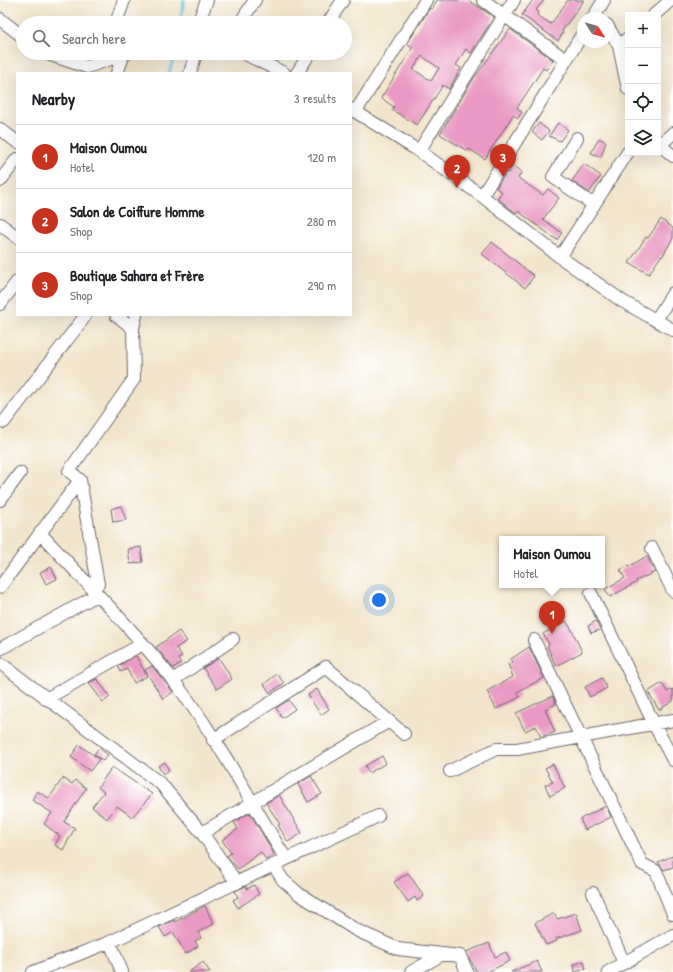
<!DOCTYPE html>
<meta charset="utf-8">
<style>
body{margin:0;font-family:"Patrick Hand",sans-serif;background:#f6f6f6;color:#202124}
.controls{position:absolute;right:12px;top:12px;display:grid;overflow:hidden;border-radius:0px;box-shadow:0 4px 16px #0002}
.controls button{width:36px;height:36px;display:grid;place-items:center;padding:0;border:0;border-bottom:1px solid #e0e0e0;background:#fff;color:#202124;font:20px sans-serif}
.compass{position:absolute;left:577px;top:12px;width:36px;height:36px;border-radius:50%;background:#fff;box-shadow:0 4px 16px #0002;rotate:126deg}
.you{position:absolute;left:379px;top:600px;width:14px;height:14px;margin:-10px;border:3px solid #fff;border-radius:50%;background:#1a73e8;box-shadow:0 0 0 6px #1a73e833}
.badge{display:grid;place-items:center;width:26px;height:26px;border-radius:50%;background:#c8321e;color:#fff;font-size:13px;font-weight:700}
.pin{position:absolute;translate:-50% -33px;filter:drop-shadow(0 1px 2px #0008)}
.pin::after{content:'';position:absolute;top:21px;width:14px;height:12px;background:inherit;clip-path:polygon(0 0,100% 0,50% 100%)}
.popup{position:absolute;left:499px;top:536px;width:106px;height:52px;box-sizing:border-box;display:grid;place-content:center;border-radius:0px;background:#fff;filter:drop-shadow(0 1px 3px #0005);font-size:13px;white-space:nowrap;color:#757577}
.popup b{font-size:15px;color:#202124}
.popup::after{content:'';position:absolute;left:50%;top:100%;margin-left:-8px;border:8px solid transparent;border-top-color:#fff}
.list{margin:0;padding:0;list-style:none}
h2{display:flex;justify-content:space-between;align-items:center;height:52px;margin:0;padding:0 16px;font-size:17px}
h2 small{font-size:13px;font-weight:400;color:#757577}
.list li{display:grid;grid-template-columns:26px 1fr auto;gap:12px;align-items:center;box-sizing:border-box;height:64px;padding:0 16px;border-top:1px solid #e0e0e0}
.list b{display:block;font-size:15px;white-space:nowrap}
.list p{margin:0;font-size:13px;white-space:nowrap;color:#757577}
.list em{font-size:13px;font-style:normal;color:#757577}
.icon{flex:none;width:22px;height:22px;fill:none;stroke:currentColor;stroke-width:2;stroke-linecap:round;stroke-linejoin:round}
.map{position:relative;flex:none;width:673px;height:972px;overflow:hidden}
.search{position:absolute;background:#fff;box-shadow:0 4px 16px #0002;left:16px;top:16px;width:336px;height:44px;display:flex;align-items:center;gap:10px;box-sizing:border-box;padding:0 14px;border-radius:22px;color:#757577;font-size:15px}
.panel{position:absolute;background:#fff;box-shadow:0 4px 16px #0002;left:16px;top:72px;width:336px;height:244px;border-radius:0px}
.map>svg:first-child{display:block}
</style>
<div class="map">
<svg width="673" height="972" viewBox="0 0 673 972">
<rect width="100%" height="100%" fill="#fff"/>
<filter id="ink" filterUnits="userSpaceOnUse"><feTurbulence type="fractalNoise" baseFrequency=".025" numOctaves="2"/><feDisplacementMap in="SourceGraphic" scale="8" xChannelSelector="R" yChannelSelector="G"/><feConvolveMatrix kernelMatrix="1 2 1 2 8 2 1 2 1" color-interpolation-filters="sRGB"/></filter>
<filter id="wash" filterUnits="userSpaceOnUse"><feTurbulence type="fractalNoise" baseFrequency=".012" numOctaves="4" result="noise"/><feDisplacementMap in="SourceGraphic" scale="16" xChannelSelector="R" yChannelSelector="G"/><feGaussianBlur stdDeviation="0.9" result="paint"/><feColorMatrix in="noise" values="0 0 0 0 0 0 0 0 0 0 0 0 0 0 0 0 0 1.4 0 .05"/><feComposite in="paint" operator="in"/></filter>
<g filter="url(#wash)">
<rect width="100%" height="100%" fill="#f2e5cb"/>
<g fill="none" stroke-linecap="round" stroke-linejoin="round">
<!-- stream -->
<path stroke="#59bfd7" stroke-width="3" d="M180,23l4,-23
M169,73l6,-20"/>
</g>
<g id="blocks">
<!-- building -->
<path fill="#e999c3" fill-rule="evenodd" d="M437,0h31l26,17 -23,36 -5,-4 -10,16 5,3 -12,21 -6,-4 -26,40 -25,-15 2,-3 -13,-9 32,-51 -6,-3 23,-36 2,1zM422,56l17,12 -8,13 -18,-12z
M533,0h11l-8,10 3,2 -2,3 14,9 17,-24h16l-22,31 1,1 -5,9 -36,-26z
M510,29l43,31 -7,10 -3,-2 -26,40 5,4 -4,6 -5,-3 -28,44 -16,-10 -2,2 -27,-17 32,-53z
M539,123l10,8 -7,9 -10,-8z
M558,123l10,7 -8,11 -11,-5z
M599,138l7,4 -5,15 -10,-4z
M584,164l17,12 -12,17 -17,-12z
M513,166l9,6 -4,6 25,17 5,-6 11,9 -16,21 19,14 -5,7 -39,-29 -2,2 -19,-15 5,-6 -6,-4 10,-16 2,1z
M661,219l12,9v10l-11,19 -1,-1 -12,18 -20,-11 17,-26 2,1z
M492,242l42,34 -9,12 -43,-34z
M121,506l5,14 -13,2 -2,-13z
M141,547l2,15 -13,2 -2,-15z
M647,556l8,16 -19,9 1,1 -27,15 -5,-8 20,-11 -5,-8 7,-4 1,1z
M51,567l6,12 -11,5 -6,-12z
M566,621l6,9 10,22 -26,14 -9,-20 2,-2 -6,-10z
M596,621l4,9 -9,3 -3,-7z
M179,631l8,10 -11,7 6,8 -4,3 3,4 -8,5 -17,-21z
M529,647l15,31 -27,14 3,5 -24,12 -9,-18 26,-14 -5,-13 5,-2 -2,-3z
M136,656l11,20 -13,7 -7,-14 -6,3 -3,-6z
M219,658l13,21 -15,10 -14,-21z
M152,666l21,26 -10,7 -18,-29z
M277,674l7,9 -14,10 -6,-9z
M602,678l5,10 -17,9 -5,-10z
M97,679l13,18 -7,5 -14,-19z
M662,683l5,9 6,-3v12l-14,9 -11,-18z
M317,689l12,20 -8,6 -13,-20z
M553,696l3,8 -11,5 10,23 -14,5 -5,-11 -11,5 -9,-18z
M289,700l6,9 -13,9 -6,-10z
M79,745l20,14 -9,12 -19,-14z
M99,748l9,7 -5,6 -9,-7z
M382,756l4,7 -17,10 -4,-7z
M165,762l4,9 -6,3 -5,-8z
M553,764l12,24 -15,8 -5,-11 8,-3 -8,-14z
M112,767l40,27 -20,23 -15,-11 -10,13 -15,-12 12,-15 -6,-5z
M311,776l11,18 -14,8 -10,-18z
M63,778l9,6 3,-4 11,8 -22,34 11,6 -12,22 -8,-5 5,-9 -16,-12 8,-11 -20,-13 5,-9 12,7z
M279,795l23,38 -14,9 -10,-17 2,-1 -14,-21z
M606,806l5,11 -26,13 -5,-11z
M250,813l24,41 -8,6 -5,-8 -23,17 -11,-13 4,-3 -9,-13 16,-11 -4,-7z
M673,856v11l-9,3 -6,-8z
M408,873l16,23 -7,5 -2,-4 -7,5 -14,-20z
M254,885l5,9 -21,14 -5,-8 5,-3 -3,-6 11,-5 1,3z
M205,906l9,18 -16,8 3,6 -6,3 3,5 -12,8 -13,-22 -8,5 -6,-10 15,-7 1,2z
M554,913l3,6 19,-6 6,17 -26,9 1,2 -11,4 -11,-22z
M489,943l6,14 11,-5 4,9 -23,11h-10l-11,-20z
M537,961l5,11h-31z
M584,961l2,8 -11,3 -2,-7z
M203,962l7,10h-21z"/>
</g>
</g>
<g filter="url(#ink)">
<use href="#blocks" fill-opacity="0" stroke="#6b666d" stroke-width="1"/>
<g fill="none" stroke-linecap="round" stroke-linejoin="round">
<defs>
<path id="street" d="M483,0l83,60
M654,15l17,-15
M593,18l11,-18
M0,19l23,18
M116,23l8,-23
M198,23l9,-23
M240,23l15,-23
M328,23l15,-23
M607,25l12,21 9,43
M619,46l9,-8
M45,53l42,14 41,-14
M243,53l41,20
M117,73l7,-19
M190,73l6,-20
M297,73l13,-20
M351,109l68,42 63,45 78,61 62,44 51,29
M356,111l70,-111
M0,129l17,13
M577,138l-24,39 41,28
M658,143l15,13
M660,145l13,-12
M419,151l95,-151
M0,181l17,-22
M482,196l101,-163
M0,224l17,13
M560,257l68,-105
M0,304l17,-22
M116,315l17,13
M656,320l17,-27
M4,422l82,-107
M0,500l20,-27
M40,533c45,49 92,95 133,147 43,55 76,119 113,179
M652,548l21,43
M0,587l80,-107
M92,590l6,-6 -18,-104 -11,-9 65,-92 -1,-51 3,-13
M591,593l63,131 19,36
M534,640l108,224 14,7 17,43
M0,649l97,-54
M0,663l161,121 41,49 35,50
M173,680l60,-41
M46,699l96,-55
M213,740l113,-73 78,67
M450,771l46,-22h21l156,-29
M202,833l187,-112
M274,866l9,14 16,14 57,36 42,19 62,7 7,16
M593,893l31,70
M110,942l12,30
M33,972l77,-30 268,-126
M411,972l32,-18
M608,972l65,-37"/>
</defs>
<!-- street casing -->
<use href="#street" stroke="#6b666d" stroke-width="14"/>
<!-- street -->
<use href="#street" stroke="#fff" stroke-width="12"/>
</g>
</g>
</svg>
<div class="controls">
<button>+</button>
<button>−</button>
<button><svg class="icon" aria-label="locate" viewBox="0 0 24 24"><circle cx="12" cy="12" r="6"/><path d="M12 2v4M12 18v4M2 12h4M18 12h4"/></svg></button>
<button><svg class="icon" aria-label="layers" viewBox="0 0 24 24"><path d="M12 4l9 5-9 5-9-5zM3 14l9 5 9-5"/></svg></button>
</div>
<svg class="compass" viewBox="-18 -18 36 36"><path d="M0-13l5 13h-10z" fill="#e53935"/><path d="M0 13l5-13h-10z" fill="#757577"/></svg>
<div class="you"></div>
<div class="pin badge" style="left:552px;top:634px">1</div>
<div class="popup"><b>Maison Oumou</b>Hotel</div>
<div class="pin badge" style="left:457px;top:188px">2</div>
<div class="pin badge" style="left:503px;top:177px">3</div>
<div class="search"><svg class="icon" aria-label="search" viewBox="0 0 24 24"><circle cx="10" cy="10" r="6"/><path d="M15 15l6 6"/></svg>Search here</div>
<section class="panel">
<h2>Nearby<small>3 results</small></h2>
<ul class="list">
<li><span class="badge">1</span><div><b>Maison Oumou</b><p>Hotel</p></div><em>120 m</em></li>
<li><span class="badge">2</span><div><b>Salon de Coiffure Homme</b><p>Shop</p></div><em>280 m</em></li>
<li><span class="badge">3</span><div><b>Boutique Sahara et Frère</b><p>Shop</p></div><em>290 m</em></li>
</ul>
</section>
</div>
